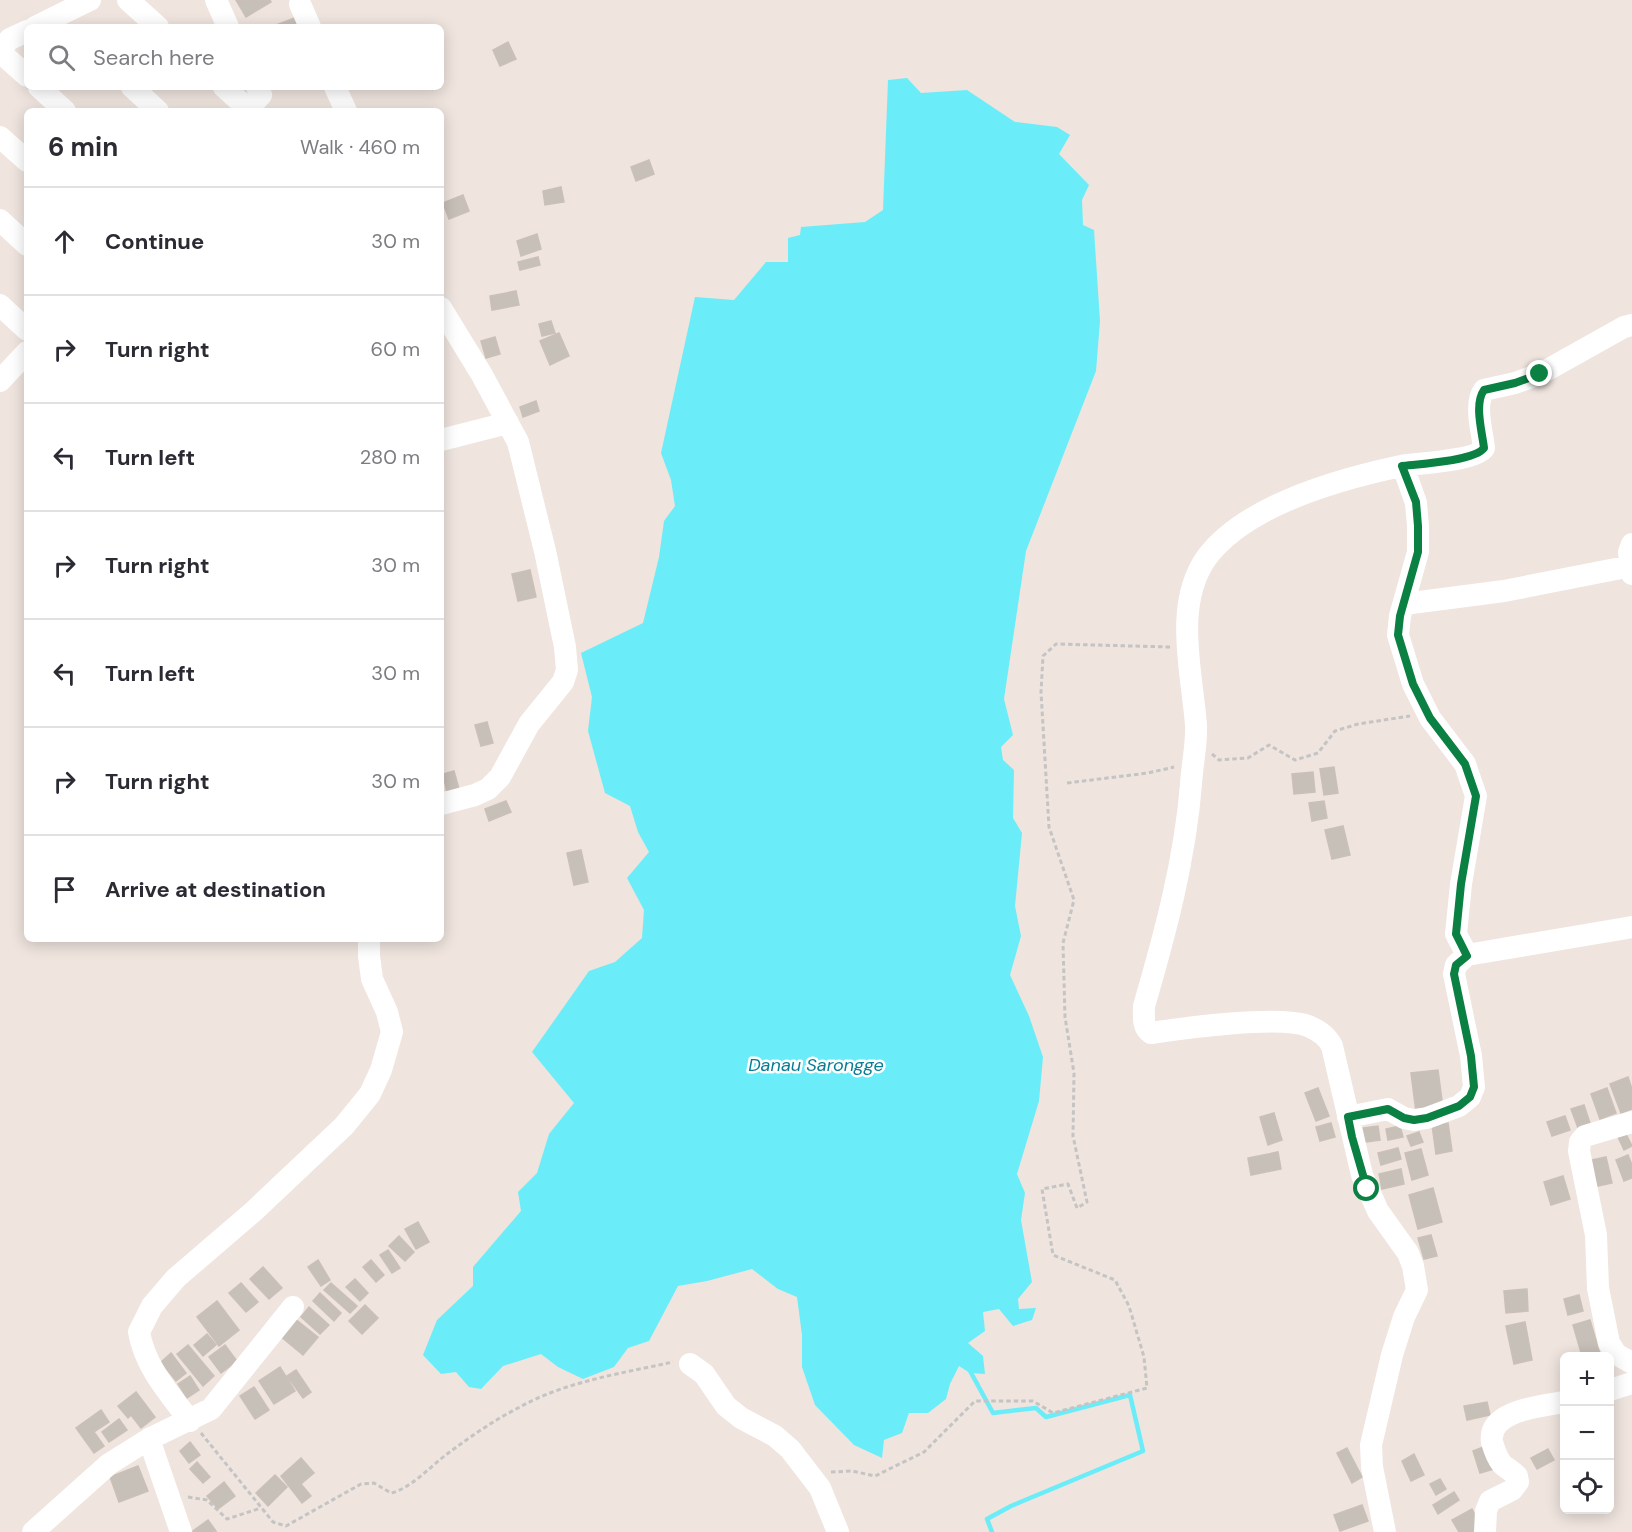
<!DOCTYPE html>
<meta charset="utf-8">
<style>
body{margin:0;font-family:"DM Sans",sans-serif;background:#f7f7f7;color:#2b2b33}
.controls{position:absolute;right:18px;bottom:18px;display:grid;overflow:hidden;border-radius:9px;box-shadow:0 3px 15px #0003}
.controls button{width:54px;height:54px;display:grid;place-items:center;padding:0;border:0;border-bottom:2px solid #e1e1e2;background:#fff;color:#2b2b33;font:30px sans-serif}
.stop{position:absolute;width:18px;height:18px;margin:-14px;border:4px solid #0b8043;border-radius:50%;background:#fff}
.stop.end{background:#0b8043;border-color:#fff;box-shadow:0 2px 6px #0008}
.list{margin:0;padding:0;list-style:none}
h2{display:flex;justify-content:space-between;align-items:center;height:78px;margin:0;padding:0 24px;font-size:26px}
h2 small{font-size:20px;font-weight:400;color:#7c7c81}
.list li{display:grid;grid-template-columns:39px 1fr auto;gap:18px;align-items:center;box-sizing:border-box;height:108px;padding:0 24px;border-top:2px solid #e1e1e2}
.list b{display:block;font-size:22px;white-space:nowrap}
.list em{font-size:20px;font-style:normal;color:#7c7c81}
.icon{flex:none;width:33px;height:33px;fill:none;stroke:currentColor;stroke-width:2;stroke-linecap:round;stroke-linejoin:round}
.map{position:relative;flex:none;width:1632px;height:1532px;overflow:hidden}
.search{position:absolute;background:#fff;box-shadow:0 3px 15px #0003;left:24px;top:24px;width:420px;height:66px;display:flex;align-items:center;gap:15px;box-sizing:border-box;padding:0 21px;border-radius:9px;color:#7c7c81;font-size:22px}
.panel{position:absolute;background:#fff;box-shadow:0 3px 15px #0003;left:24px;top:108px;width:420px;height:834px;border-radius:9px}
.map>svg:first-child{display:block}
</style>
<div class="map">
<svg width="1632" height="1532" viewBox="0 0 1632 1532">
<rect width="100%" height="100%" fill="#efe4de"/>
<!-- water -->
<path fill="#6aedf8" d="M907,78l14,15 46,-3 48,32 42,5 13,8 -11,19 30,31 -7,15 1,25 11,5 6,91 -4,50 -70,180 -22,148 9,36 -12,12 2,13 11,10 -1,48 9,15 -7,73 6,30 -11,39 19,41 14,41 -4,44 -22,73 8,19 -4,27 11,62 -14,17 1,10 17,-1 -4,12 -19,6 -14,-17 -16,3 2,19 -17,12 15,13 2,18 -15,-1 -11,-7 -9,18 -4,15 -18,14h-19l-7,20 -18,7 -2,18 -28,-13 -39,-40 -13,-38v-32l-5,-38 -19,-8 -26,-20 -45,12 -29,5 -29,55 -21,7 -14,19 -31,12 -25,-12 -17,-13 -38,12 -22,23 -12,-2 -13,-15 -15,2 -18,-19 14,-35 36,-34v-19l48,-56 -3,-19 19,-19 12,-39 25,-31 -42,-51 57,-81 26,-9 27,-24 2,-28 -17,-32 22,-26 -11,-20 -8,-26 -25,-13 -17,-62 4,-34 -11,-44 62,-30 16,-66 5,-36 11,-15 -4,-26 -10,-27 34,-156 39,3 32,-38h22v-24l12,-3 1,-8 64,-5 18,-12 5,-130z"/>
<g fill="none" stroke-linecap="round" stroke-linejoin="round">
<!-- stream -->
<path stroke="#6aedf8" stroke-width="4.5" d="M969,1369l24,44 43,-5 10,9 84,-22 13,56 -132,55 -24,13 5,13"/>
</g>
<!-- building -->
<path fill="#c6c0b9" stroke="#cbc0b7" stroke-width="1.5" d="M236,0h34l1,2 -25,15z
M297,17l4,10h-30z
M508,42l8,17 -16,7 -7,-16z
M649,160l5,14 -18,7 -5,-14z
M561,187l3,15 -19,3 -2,-14z
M463,195l6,16 -20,8 -6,-16z
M537,234l4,15 -20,7 -4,-15z
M538,257l2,8 -20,5 -2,-8z
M516,291l3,14 -27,5 -2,-14z
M551,321l4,12 -13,3 -3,-12z
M559,333l10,23 -19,9 -10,-24z
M495,337l5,17 -14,4 -5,-17z
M536,401l3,10 -16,6 -3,-10z
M530,570l6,27 -18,4 -6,-27z
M487,722l6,21 -12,3 -6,-21z
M1334,767l4,26 -14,2 -4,-26z
M454,771l5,18 -12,3 -4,-18z
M1313,772l2,20 -21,2 -2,-20z
M506,801l5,11 -22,9 -4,-12z
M1324,801l3,17 -15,3 -3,-18z
M1343,826l7,29 -18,4 -7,-29z
M581,850l7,32 -14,3 -7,-32z
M1438,1070l5,38 -27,4 -5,-39z
M1628,1077l4,12v20l-11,4 -11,-29z
M1318,1088l11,28 -13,5 -11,-28z
M1607,1088l9,25 -16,6 -9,-25z
M1584,1105l6,18 -12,5 -7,-19z
M1274,1113l8,27 -14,5 -8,-28z
M1565,1116l5,14 -18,6 -5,-14z
M1331,1123l4,14 -15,4 -4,-14z
M1448,1123l4,28 -16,3 -4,-29z
M1378,1126l2,14 -21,3 -3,-14z
M1400,1126l3,11 -15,3 -2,-11z
M1419,1132l4,10 -12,4 -4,-10z
M1626,1134l6,12 -8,4 -6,-13z
M1398,1148l3,11 -20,6 -3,-12z
M1421,1149l7,26 -16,5 -7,-27z
M1278,1152l3,17 -30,6 -3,-17z
M1628,1155l4,10v13l-8,3 -8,-21z
M1606,1157l6,26 -19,4 -6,-26z
M1401,1169l3,15 -22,5 -3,-15z
M1563,1176l7,23 -19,6 -7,-23z
M1433,1188l9,34 -24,7 -9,-34z
M418,1222l11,20 -13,7 -11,-20z
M1431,1235l6,21 -13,3 -6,-21z
M399,1236l15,16 -9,9 -16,-15z
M388,1250l12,18 -8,5 -12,-18z
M318,1260l12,20 -9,6 -13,-19z
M371,1260l13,15 -8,7 -13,-15z
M263,1267l19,21 -13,11 -19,-20z
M355,1279l13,14 -8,8 -14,-14z
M241,1283l17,19 -12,10 -17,-19z
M331,1283l26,23 -7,7 -26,-23z
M1527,1289l1,22 -22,2 -2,-22z
M320,1293l21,20 -7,8 -21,-20z
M1579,1295l4,16 -15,4 -4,-16z
M217,1301l22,29 -20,16 -22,-29z
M365,1305l13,13 -16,16 -13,-13z
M309,1307l20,18 -9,9 -19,-17z
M294,1318l24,19 -15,18 -23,-19z
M1590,1320l10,34 -18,2 -9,-31z
M1525,1322l7,38 -18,4 -8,-38z
M207,1334l9,11 -13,11 -9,-11z
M188,1345l26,31 -11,10 -26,-32z
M225,1345l12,16 -16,12 -12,-16z
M171,1353l15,20 -10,8 -15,-19z
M280,1367l15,24 -21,13 -15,-23z
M296,1370l15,22 -8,6 -16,-22z
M190,1376l9,14 -12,8 -9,-14z
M254,1387l15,23 -14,9 -15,-23z
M136,1392l19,25 -14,11 -10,-13 -3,3 -10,-12z
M1487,1402l3,13 -23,5 -3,-14z
M101,1410l8,12 -15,10 10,14 -10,7 -18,-25z
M119,1419l8,11 -18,12 -7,-10z
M190,1442l10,13 -11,8 -9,-12z
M1486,1446l8,23 -14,4 -7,-22z
M1347,1448l15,29 -10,6 -15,-30z
M1548,1449l6,11 -17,9 -6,-11z
M1414,1454l10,21 -13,6 -9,-20z
M301,1458l13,15 -13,11 10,12 -9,7 -21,-27z
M197,1462l13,15 -7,6 -13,-14z
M138,1466l10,25 -29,11 -9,-25z
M275,1475l12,12 -19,19 -12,-13z
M1440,1479l6,10 -10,6 -6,-11z
M224,1482l11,14 -17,13 -11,-13z
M1454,1492l5,8 -21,14 -5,-9z
M1362,1505l6,16 -28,10 -6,-16z
M1472,1509l9,18 -9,5h-13l-7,-12z
M208,1520l8,11 -23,1v-1z"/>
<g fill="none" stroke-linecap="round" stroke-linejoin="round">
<!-- path -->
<path stroke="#c4c4c4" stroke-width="3" stroke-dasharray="4.5 3" stroke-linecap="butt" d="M1212,754l7,6 29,-2 21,-13 26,15 23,-7 17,-22 23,-7 52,-8
M1067,783l81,-10 26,-6
M201,1433l72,89 13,4 75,-42 13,-1 17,10c19,-4 40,-27 56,-39 23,-17 47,-34 73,-47 44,-25 103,-34 153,-45
M831,1472l21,-1 23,5 49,-24 51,-51h58l20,12 94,-25 -3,-31 -15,-51 -14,-26 -62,-25 -11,-66 26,-5 9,24 10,-6 -14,-66 1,-63 -9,-56 -2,-74 11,-43 -25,-73 -8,-135 2,-36 13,-12 114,3
M188,1497l19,3 20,19 34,-11"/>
<!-- minor -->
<path stroke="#fff" stroke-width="22" d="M128,0l30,27
M216,0l12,27
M300,4l10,23
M35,27l55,-27
M0,50l10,-11 17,-8
M0,52l27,24
M39,87l26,24
M132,87l26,24
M224,87l24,22
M335,87l11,24
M246,111l15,-16 -4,-8
M0,137l27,24
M0,220l27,25
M0,305l27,25
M441,308l41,67 36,67 27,109 20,96 2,23 -4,12 -34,42 -29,53 -12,12 -13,6 -34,9
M0,381l27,-29
M441,440l67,-17
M1403,466l13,37 2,23v26l-18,64 -2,19 15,49 17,34 35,46 11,32 -15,88 -5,50 11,21 165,-28
M1632,544l-3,8 3,22
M1404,604l100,-13 127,-25
M1348,1117l40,-8 16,9 10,2 13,-2 32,-12 11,-9 4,-10 -3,-31 -17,-82 2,-9 11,-10
M1632,1122l-47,14 -5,6 -1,9 17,84 2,53 11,55 7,11 16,9
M690,1364l14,10 22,32 15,12 34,18 15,13 30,39 18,44
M1610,1390l22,-7
M190,1421c-21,-28 -45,-54 -51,-89l13,-26 24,-28 78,-67 90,-85 26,-32 11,-24 11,-38 -5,-20 -15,-33 -3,-23v-17
M149,1439l32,93
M33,1532l76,-68 40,-25 62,-30 82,-102
M1385,1532l-13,-65 -1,-22 21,-90 12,-38 13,-27 -4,-24 -5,-13 -30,-42 -16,-36 -30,-129c-5,-10 -14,-16 -24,-20 -29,-11 -124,2 -157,7 -9,-6 -7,-17 -7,-27 21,-72 41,-146 47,-222 1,-19 6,-40 5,-59 -4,-53 -23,-121 11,-168 39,-52 133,-78 194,-91 17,-3 75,-5 83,-18 -2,-17 -10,-44 0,-58l31,-7 25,-9 84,-47 8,-2
M1485,1532l1,-21 4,-10 22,-11 6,-8 -1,-6c-5,-5 -11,-8 -15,-12 -5,-6 -8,-15 -10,-22 -5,-32 51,-36 72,-40"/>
</g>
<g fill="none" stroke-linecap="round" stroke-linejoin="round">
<!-- route -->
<path stroke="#0b8043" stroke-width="8" d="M1367,1189l-15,-52 -4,-20 40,-8 16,9 10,2 13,-2 32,-12 11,-9 4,-10 -3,-31 -17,-82 2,-9 11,-9 -11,-22 5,-50 15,-88 -11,-32 -35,-46 -17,-34 -15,-49 2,-19 18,-64v-26l-2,-24 -14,-36c17,-2 73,-5 82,-18 -2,-17 -10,-44 0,-58l31,-7 25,-9"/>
</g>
<g text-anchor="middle" stroke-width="5" stroke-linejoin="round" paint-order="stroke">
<!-- water labels -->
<g font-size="18" font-style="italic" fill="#067d92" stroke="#fff">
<text x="816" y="1071">Danau Sarongge</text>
</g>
</g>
</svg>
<div class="controls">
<button>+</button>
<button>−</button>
<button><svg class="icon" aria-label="locate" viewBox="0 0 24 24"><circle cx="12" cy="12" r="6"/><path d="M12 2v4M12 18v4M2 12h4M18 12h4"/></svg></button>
</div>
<div class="stop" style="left:1367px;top:1189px"></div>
<div class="stop end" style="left:1540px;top:374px"></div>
<div class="search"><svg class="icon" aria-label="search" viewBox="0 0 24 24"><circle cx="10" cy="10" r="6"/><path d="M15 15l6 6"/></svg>Search here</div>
<section class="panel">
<h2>6 min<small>Walk · 460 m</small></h2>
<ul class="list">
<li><svg class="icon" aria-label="ahead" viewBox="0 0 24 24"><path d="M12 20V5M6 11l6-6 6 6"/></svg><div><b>Continue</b></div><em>30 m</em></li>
<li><svg class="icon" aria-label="right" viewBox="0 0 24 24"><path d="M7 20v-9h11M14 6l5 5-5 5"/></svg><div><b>Turn right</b></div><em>60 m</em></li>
<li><svg class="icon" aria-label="left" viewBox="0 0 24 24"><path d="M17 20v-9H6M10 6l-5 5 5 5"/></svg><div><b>Turn left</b></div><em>280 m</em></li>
<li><svg class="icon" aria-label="right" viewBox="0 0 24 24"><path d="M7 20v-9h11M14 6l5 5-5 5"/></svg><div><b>Turn right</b></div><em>30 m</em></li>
<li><svg class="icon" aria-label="left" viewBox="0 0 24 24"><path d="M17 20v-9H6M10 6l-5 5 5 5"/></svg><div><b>Turn left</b></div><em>30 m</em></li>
<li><svg class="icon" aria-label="right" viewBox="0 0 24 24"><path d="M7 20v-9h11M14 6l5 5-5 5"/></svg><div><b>Turn right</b></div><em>30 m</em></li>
<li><svg class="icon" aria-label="arrive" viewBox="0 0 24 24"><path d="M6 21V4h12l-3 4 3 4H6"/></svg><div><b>Arrive at destination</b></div></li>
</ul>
</section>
</div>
